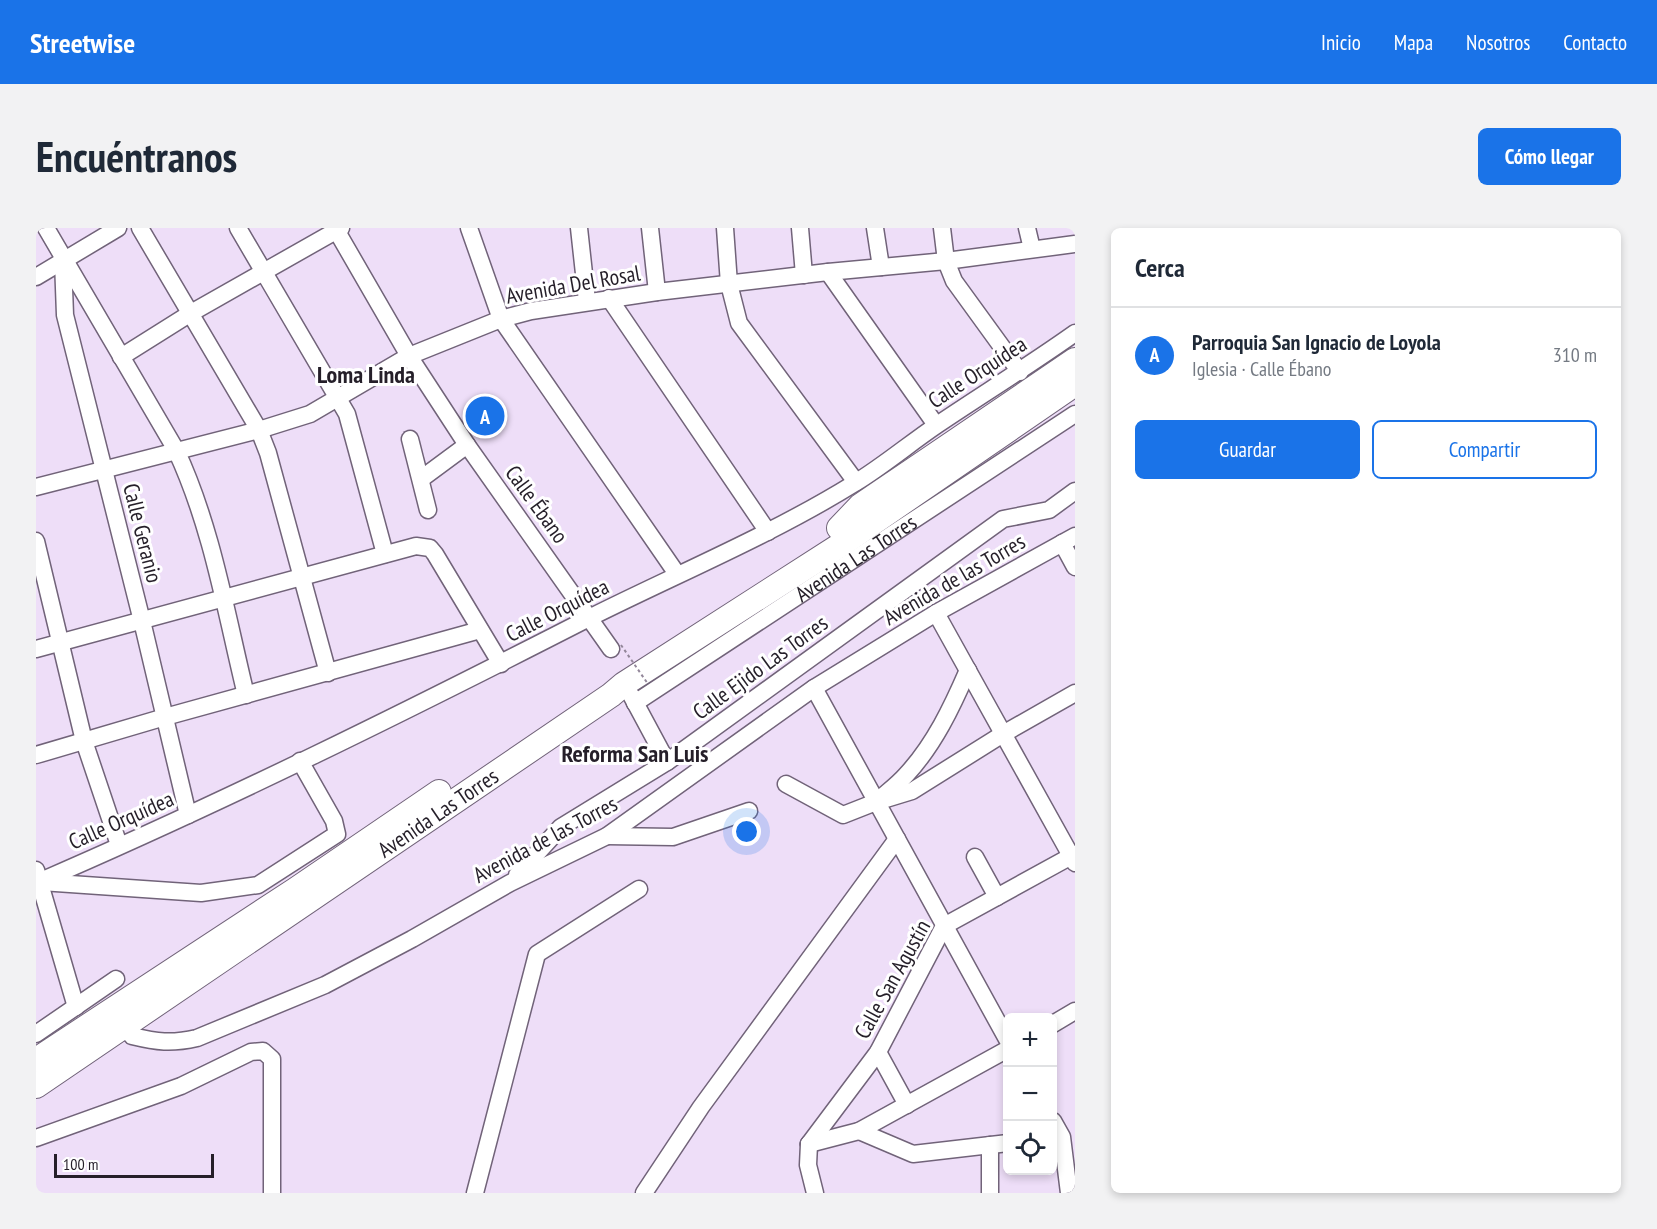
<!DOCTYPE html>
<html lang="es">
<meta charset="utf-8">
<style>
body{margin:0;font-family:"PT Sans Narrow",sans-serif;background:#f2f2f3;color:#1f2937}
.controls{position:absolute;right:18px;bottom:18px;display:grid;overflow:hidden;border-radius:9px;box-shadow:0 3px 9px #0003}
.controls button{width:54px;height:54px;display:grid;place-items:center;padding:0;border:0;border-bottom:2px solid #e0e1e3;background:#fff;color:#1f2937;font:30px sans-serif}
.scale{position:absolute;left:18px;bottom:15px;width:160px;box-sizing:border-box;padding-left:6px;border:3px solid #251f29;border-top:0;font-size:16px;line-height:21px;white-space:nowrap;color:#251f29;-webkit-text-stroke:4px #fff;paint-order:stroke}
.you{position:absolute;left:711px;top:604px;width:21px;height:21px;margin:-15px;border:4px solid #fff;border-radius:50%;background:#1a73e8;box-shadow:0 0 0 9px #1a73e833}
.badge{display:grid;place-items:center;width:39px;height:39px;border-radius:50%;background:#1a73e8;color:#fff;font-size:20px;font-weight:700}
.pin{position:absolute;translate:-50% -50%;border:3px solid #fff;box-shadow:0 2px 6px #0006}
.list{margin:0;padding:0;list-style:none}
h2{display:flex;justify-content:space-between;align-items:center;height:78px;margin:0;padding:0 24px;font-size:26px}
h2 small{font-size:20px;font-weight:400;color:#747a83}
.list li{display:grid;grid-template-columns:39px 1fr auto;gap:18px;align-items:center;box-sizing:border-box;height:96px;padding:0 24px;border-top:2px solid #e0e1e3}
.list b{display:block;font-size:22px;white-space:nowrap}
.list p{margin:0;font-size:20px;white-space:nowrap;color:#747a83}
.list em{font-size:20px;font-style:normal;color:#747a83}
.actions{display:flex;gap:12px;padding:18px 24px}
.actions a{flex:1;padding:14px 0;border:2px solid #1a73e8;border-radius:9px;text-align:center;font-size:21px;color:#1a73e8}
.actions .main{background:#1a73e8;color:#fff}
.icon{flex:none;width:33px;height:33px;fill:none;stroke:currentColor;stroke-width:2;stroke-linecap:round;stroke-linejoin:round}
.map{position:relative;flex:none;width:1039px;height:965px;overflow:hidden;border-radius:9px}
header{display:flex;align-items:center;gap:36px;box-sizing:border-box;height:84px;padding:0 30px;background:#1a73e8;color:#fff}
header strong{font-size:28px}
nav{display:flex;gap:33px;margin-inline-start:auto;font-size:21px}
.intro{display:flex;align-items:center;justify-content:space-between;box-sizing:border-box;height:144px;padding:0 36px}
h1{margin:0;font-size:42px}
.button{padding:15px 27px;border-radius:9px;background:#1a73e8;color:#fff;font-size:21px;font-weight:700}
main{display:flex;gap:36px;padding:0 36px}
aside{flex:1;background:#fff;border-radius:9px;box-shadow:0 3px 9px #0003}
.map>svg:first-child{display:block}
</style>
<header>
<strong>Streetwise</strong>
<nav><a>Inicio</a><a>Mapa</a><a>Nosotros</a><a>Contacto</a></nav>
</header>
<div class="intro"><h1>Encuéntranos</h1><a class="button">Cómo llegar</a></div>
<main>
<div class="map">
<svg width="1039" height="965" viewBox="0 0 1039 965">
<rect width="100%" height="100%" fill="#eedef8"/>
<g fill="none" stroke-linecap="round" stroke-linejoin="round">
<defs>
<g id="minor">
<path d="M10,0l130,222c36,77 50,163 70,245"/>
<path d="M104,0l119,202 9,23 60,220"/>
<path d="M202,0l109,186 38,140"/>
<path d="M299,0l74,128 58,89 144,204"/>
<path d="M433,0l32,91 176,255"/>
<path d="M543,0l8,73"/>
<path d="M614,0l7,64"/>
<path d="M689,0l4,56 10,39 117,159"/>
<path d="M764,0l4,47"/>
<path d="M839,0l6,39"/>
<path d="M906,0l4,33 8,20 66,91"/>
<path d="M991,0l5,21"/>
<path d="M27,33l2,54 77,306 46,194"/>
<path d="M792,44l108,153"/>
<path d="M0,49l82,-49"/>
<path d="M573,70l159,234"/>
<path d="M85,129l70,-44 150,-85"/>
<path d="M374,211l18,71"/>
<path d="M385,251l46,-34"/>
<path d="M0,259l223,-57 51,-16 99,-58 92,-37 30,-8 126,-19 171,-20 118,-11 129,-17"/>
<path d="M0,313l48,200 35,104"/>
<path d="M1026,315l13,24"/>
<path d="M900,385l139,250"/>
<path d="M0,421l380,-103 14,2 5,6 66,110"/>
<path d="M778,460l194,353"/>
<path d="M595,467l36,67"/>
<path id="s1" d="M599,475l440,-289"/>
<path d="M0,527l129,-38 315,-87"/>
<path d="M750,556l57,31 33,-13 36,-11 91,-57 72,-41"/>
<path d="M846,569c8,-7 17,-14 24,-22 28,-30 46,-68 62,-105"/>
<path d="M571,608l66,1 76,-26"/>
<path d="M939,629l22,40"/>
<path d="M0,642l40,137"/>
<path d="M481,647l44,-48 106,-65 336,-243 46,-9 26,-19"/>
<path d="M5,654l160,11 57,-8 79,-51 -3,-13 -34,-60"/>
<path d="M0,655c188,-81 373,-173 555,-266 88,-44 180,-82 264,-134 28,-17 54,-39 82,-58 46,-31 93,-60 138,-92"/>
<path d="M1017,796l22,-13"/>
<path d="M0,806l80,-55"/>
<path d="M96,808c25,6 39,8 65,2l128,-53 87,-46 98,-56 97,-47 207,-148 122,-75 139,-77"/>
<path d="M842,824l29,53"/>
<path d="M1017,893l9,16 7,56"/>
<path d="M823,903l54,23 95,-11"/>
<path d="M0,910l145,-52 70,-34 12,-1 9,8v134"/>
<path d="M773,916l69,-92 66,-126 131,-72"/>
<path d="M773,916l50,-13 149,-82"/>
<path d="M773,916l-1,21 7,28"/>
<path d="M954,917v48"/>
<path d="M439,965l62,-239 102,-65"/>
<path d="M608,965l57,-86 196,-268"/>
</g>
<g id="highway">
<path d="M803,300l21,-22 215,-146"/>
<path d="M0,832l259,-170 144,-98"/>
<path id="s2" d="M0,858l575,-391 13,-11 218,-140 233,-160"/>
</g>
</defs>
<!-- minor casing -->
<use href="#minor" stroke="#716379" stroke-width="19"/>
<!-- highway casing -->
<use href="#highway" stroke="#716379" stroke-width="26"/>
<!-- minor -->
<use href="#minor" stroke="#fff" stroke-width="16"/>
<!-- highway -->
<use href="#highway" stroke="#fff" stroke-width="24"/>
<!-- path-bridge -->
<path stroke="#93879a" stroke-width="2" stroke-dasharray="3 3" stroke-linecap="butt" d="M585,417l27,39"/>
</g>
<g text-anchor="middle" stroke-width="6" stroke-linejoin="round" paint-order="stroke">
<!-- street labels -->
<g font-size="22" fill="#251f29" stroke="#fff">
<text transform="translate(537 56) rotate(-10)" y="8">Avenida Del Rosal</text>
<text transform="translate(941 144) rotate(-33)" y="8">Calle Orquídea</text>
<text transform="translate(501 276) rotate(54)" y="8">Calle Ébano</text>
<text transform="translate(107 305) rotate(76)" y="8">Calle Geranio</text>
<text dy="8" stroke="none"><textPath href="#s1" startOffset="264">Avenida Las Torres</textPath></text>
<text transform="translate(918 351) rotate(-30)" y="8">Avenida de las Torres</text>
<text transform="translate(521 382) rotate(-27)" y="8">Calle Orquídea</text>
<text transform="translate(724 439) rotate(-36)" y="8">Calle Ejido Las Torres</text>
<text dy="8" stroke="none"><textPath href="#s2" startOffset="486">Avenida Las Torres</textPath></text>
<text transform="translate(85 592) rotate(-24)" y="8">Calle Orquídea</text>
<text transform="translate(509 611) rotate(-28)" y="8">Avenida de las Torres</text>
<text transform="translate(856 751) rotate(-61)" y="8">Calle San Agustín</text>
</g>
<!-- neighbourhood labels -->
<g font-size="24" font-weight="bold" fill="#251f29" stroke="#fff">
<text x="330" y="155">Loma Linda</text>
<text x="599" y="534">Reforma San Luis</text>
</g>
</g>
</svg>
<div class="controls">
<button>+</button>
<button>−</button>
<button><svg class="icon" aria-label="locate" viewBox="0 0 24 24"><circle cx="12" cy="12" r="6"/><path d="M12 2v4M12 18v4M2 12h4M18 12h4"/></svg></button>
</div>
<div class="scale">100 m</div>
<div class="you"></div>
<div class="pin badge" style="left:449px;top:188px">A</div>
</div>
<aside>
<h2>Cerca<small></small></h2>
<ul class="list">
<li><span class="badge">A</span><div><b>Parroquia San Ignacio de Loyola</b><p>Iglesia · Calle Ébano</p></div><em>310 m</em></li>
</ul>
<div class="actions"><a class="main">Guardar</a><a>Compartir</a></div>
</aside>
</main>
